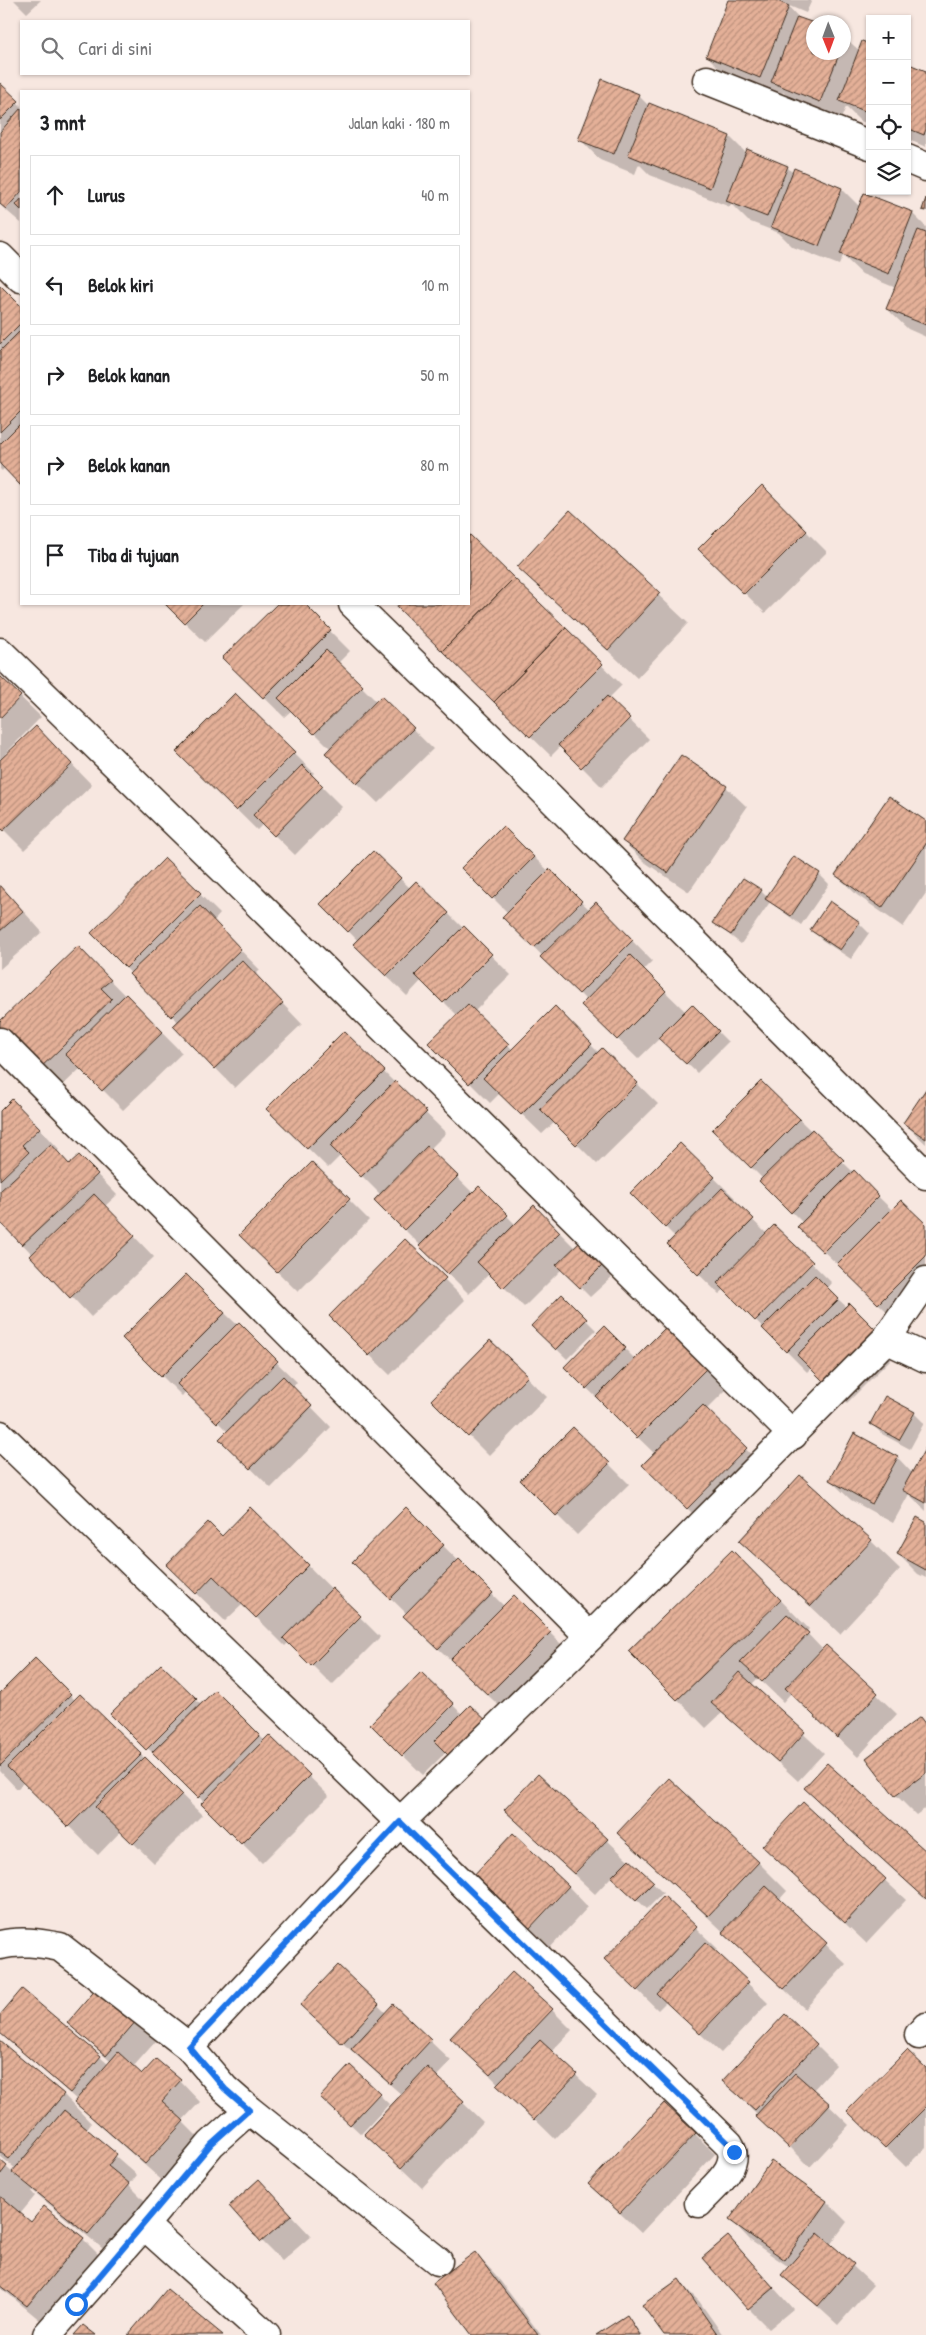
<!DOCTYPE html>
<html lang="id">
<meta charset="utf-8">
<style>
body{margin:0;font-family:"Patrick Hand",sans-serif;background:#f2f2f2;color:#202124}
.controls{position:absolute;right:15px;top:15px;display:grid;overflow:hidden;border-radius:0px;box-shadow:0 1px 4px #0004}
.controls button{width:45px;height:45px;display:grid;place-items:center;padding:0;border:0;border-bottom:1px solid #e0e0e0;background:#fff;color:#202124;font:25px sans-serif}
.compass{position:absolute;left:806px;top:15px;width:45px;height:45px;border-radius:50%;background:#fff;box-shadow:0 1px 4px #0004;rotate:179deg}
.stop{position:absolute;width:15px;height:15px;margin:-11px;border:4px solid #1a73e8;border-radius:50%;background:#fff}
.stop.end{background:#1a73e8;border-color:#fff;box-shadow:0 1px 5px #0008}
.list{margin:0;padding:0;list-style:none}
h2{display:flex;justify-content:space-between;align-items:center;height:65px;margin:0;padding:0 20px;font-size:21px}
h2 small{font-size:16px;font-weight:400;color:#757577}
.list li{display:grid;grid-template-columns:32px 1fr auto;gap:15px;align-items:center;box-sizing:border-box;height:80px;margin:0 10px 10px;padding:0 10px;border:1px solid #e0e0e0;border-radius:0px}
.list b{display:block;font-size:19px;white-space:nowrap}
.list em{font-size:16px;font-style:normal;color:#757577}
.icon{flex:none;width:28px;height:28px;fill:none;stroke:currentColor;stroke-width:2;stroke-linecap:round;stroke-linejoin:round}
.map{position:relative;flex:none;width:926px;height:2335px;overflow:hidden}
.search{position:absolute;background:#fff;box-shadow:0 1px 4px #0004;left:20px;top:20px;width:450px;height:55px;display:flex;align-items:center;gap:12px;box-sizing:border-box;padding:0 18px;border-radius:0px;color:#757577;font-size:19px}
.panel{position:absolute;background:#fff;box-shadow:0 1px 4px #0004;left:20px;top:90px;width:450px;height:515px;border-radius:0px}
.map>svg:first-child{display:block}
</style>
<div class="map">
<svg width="926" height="2335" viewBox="0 0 926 2335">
<defs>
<pattern id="building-hatch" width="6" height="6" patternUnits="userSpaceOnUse" patternTransform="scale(1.25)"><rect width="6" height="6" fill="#e4b098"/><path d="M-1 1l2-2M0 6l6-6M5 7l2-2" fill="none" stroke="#ba8f7b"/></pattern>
</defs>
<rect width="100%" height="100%" fill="#f7e7e0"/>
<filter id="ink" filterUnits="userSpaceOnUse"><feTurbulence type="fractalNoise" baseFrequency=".02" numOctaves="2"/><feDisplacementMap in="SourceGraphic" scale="10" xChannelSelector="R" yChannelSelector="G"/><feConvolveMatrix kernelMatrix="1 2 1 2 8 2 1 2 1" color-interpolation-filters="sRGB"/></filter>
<g filter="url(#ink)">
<!-- shadow -->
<path fill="#0003" d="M14,0h27l-14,13z
M730,0h82l-6,13 -19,-8 14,15 13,32h30v-15l16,14 10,-6v79l-10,-3 -14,-14 -6,14 -47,-19 -10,-10 -3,5 -53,-21 -20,-20z
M907,64l19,8v75l-19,-8z
M0,85l21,21v117l-21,-18z
M638,95l11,11 81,31 16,16 41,14 6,6 49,16 18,18 5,-12 48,19 13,13v110l-18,-8 -21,-20 9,-21 -34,-14 -19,-18 -4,9 -46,-18 -14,-14 -31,-12 -17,-17 -1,3 -80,-32 -11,-11 -4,10 -35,-14 -20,-21z
M0,286l21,22v176l-16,-17 -3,4 -2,-2z
M762,487l65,65 -62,61 -65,-64z
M570,512l118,111 -51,55 -118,-111z
M469,536l153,149 -14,14 41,40 -47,48 -41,-41 -10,10 -156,-152h74z
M166,604h78l-39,38z
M279,604h24l47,47 -12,12 39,39 4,-4 52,51 -55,54 -31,-30 -16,-24 -39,-39 -8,7 -60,-59z
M0,677l41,40 -36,37 1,2 50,-8 36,37 -68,65 -24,-24z
M235,695l79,78 -3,3 31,31 -47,48 -32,-31 -6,6 -79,-78z
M726,787l21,20 -58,85 -46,-31 -20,-20z
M926,823v70l-23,34 -46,-32 -21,-20z
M503,828l87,82 6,-6 56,57 -9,9 43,42 6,-6 36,36 -31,31 -37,-35 -22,21 -55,-54 4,-4 -83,-84 4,-4 -25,-25z
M373,853l37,35 6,-6 95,93 -37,37 39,38 41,-42 45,45 3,-4 56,55 -61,60 -42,-42 -13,12 -42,-41 -10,10 -60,-60 28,-27 -36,-36 -15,16 -53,-52 4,-3 -36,-37z
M165,860l55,54 -7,8 47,48 -5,5 47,49 -67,64 -61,-62 4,-4 -86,-89z
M819,874l10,10 -28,41 -31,-23 -29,42 -27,-21 47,-32 7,7z
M0,885l42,47 -42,37z
M859,923l10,10 -18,26 -29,-19 -10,-11z
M78,948l104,105 -59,57 -42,-42 -23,22 -58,-68z
M344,1033l102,100 -17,17 45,44 5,-6 37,37 18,-18 41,41 5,-5 33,33 -23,21 -28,-28 -38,38 -34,-34 -21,21 -73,-73 -15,-26 -40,-40 -13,13 -60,-59z
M761,1082l132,129 33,15v70l-27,27 -80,-76 -16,-24 -42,-42 2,-2 -49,-49z
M926,1091v53l-22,-21z
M0,1112l33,9 26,28 -2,3 13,13 9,-9 38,39 -12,11 49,51 -63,60 -91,-97z
M680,1145l55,53 -3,2 35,34 7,-8 58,57 -5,6 70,64 -50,50 -36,-35 -4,4 -82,-83 -6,5 -51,-50 7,-7 -43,-44z
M312,1163l57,57 -71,72 -58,-57z
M405,1240l60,60 -75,75 -60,-59z
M186,1276l111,106 -5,5 39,40 -60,61 -50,-49 7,-7 -42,-41 -4,5 -58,-58z
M562,1296l34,34 -29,29 -34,-33z
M667,1327l61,61 -22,22 60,59 -58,60 -64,-64 11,-11 -90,-87 39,-39 31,31z
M490,1342l57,55 -58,59 -56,-56z
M914,1413l10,10 -14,26 -28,-15 -10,-10z
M573,1428l56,56 -52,51 -55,-55z
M855,1435l43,23 15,16 13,-24v61l-17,-17 -16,29 -42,-23 -21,-20z
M250,1508l130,129 -48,48 -43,-43 -4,4 -42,-42 -18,17 -57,-56 54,-27z
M406,1509l98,97 10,-9 56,56 -61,62 -84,-79 -18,-22 -53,-52z
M926,1523v55l-8,-4 -20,-20z
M741,1541h130l29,28 -60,65z
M761,1580l48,49 -3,3 17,18 3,-4 71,68 -39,43 -67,-64 -8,9 -25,-24 -7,7 73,68 -26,28 -75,-69 -17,16 -76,-77z
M35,1660l40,40 5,-5 122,120 -48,48 -33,-32 -23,24 -74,-73 -7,7 -17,-18v-77z
M161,1666l40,39 14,-13 50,49 4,-4 60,59 -67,67 -60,-59 2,-2 -92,-88z
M421,1674l41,40 -16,38 -23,23 -52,-51z
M926,1725v83l-10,7 -20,-20z
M805,1788l121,65v46l-100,-90z
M803,1804l103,96 -40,43 -103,-97z
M526,1830l81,10 56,53 -16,16 -35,-33 -17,18z
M619,1833l139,29 29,29 -8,9 67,64 -41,45z
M568,1886l20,21 -39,42 -56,-51z
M664,1898l53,50 -3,3 54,52 -47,50 -55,-51 -8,8 -32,-31z
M338,1967l48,46 7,-7 58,55 -15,16 47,45 -61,66 -57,-54 37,-39 -80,-70z
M552,2010l20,20 -21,22 46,43 -42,44 -83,-81z
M0,2017l100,40 9,8 2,-3 -43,-40 68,-1 20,20 -23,26 9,8 38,6 20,21 -18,19 21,21 -37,42 -70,-62 -19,-22 -77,-67z
M0,2042l63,52 28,29 -5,7 51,45 -8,10 20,20 -41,48 -76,-63 -1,1 4,5 -15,18 11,9 52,16 20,20 -56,67 -47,-39v-125l13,11 3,-4 -16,-13z
M816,2045l20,20 -23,25 36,35 -39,42 -86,-86z
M350,2067l39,37 -28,30 -29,-27z
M926,2070v77l-20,20 -58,-56z
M695,2134l20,20 -74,79 -52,-49z
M772,2163l55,39 20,20 -17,23 43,40 -35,40 -55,-50 6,-8 -38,-26 -20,-21z
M259,2181l52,55 -29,25 -20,-20z
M728,2237l65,72 -24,20 -20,-20z
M475,2253l20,21 46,61h-67z
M678,2281l21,20 24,34h-58z
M627,2317l15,18h-43z"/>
<!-- building -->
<path fill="url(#building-hatch)" stroke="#3b2a1e" d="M728,0h47l14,6 -29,72 -54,-22z
M797,17l17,6v29h26l-20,50 -49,-20z
M862,41l8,3v69l-31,-12z
M909,64l17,7v58l-2,6 -17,-7z
M602,79l37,15 -25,60 -36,-14z
M0,83l19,18 -19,19z
M649,103l81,33 -20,52 -82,-33z
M21,108v84l-15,17 -6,-5v-72z
M747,149l41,17 -21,51 -41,-16z
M794,168l48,20 -23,58 -48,-19z
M864,193l49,19 -24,62 -49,-20z
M926,198v13l-4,-1z
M21,199v11l-5,-5z
M918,230l8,3v92l-40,-16z
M0,285l21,21v17l-21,21z
M21,330v81l-21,21v-81z
M21,423v63l-21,-22v-20z
M762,485l45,46 -63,63 -46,-45z
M570,510l90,83 -52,57 -91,-83z
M469,534l45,44 -72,73 -45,-44 2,-3h70z
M514,578l52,50 -72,74 -52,-51z
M165,604h38l-19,19z
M277,604h28l26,26 -68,68 -41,-40z
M566,628l37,36 -73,73 -36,-35z
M326,650l37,36 -49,48 -36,-36z
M0,676l21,20 -21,22z
M235,693l60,59 -59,59 -60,-59z
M381,696l33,32 -57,56 -32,-31z
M607,696l23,22 -49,50 -23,-23z
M36,726l36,38 -69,67 -3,-3v-68z
M681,755l46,31 -59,87 -46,-32z
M302,765l21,21 -49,50 -21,-21z
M889,796l37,25v23l-44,64 -47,-33z
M503,826l31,31 -42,42 -31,-31z
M373,851l28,27 -53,54 -28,-28z
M794,856l26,17 -29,43 -26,-17z
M165,858l36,35 -75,75 -35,-35z
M550,869l32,32 -48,47 -32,-31z
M743,878l19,12 -31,45 -19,-12z
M416,881l33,32 -63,63 -33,-32z
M0,885l23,26 -23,20z
M830,901l30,21 -20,28 -30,-20z
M596,902l37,38 -54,54 -39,-37z
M200,906l41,43 -70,68 -42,-43z
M464,926l28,28 -49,49 -28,-28z
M78,946l33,34 -10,8 11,11 -75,72 -37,-38v-12z
M630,955l36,36 -49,49 -36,-35z
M242,960l41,43 -69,66 -41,-43z
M126,994l37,38 -61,59 -37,-37z
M468,1004l41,40 -40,40 -41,-41z
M692,1004l27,27 -33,33 -28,-26z
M555,1006l37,38 -71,71 -38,-37z
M344,1031l41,40 -78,78 -41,-40z
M602,1048l36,35 -62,62 -36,-36z
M395,1081l32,31 -66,65 -31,-31z
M761,1081l39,38 -49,49 -39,-38z
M926,1089v50l-23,-16z
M12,1099l28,29 -18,17 7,7 -29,28v-69z
M812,1129l32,31 -53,53 -32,-32z
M680,1143l35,34 -50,51 -35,-35z
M51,1144l18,20 10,-9 19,19 -76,71 -22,-23v-31z
M427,1146l31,30 -54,54 -30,-30z
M312,1162l38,37 -73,73 -38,-37z
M854,1170l25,26 -56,56 -26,-25z
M479,1186l29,29 -60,59 -29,-28z
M722,1188l32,31 -56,56 -31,-31z
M94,1194l41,42 -65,62 -40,-42z
M901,1200l25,24v32l-48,48 -41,-40z
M534,1205l26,27 -57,56 -26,-26z
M774,1225l39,37 -58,59 -38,-38z
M405,1239l41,39 -77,78 -40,-40z
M580,1242l23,23 -23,23 -24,-23z
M186,1274l39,39 -64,64 -39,-39z
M815,1275l24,24 -53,53 -24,-24z
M562,1294l25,25 -31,31 -25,-24z
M849,1303l29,29 -52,52 -29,-29z
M239,1322l39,39 -61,62 -40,-39z
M604,1326l22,22 -40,41 -22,-22z
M667,1326l41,41 -71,71 -41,-41z
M490,1340l38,36 -60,61 -37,-37z
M283,1376l29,30 -62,63 -31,-30z
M885,1396l30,16 -16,28 -29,-16z
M703,1405l44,43 -60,61 -45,-44z
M573,1427l37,36 -54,53 -36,-36z
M854,1433l44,24 -26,47 -43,-24z
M926,1447v56l-24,-13z
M800,1475l72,65 -61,66 -72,-65z
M250,1507l59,58 -53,53 -43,-42 -17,18 -30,-29 42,-43 14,14z
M406,1507l38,38 -54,54 -38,-37z
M917,1517l9,5v48l-29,-16z
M732,1550l49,50 -104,100 -49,-49z
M459,1559l34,34 -55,56 -35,-33z
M332,1588l29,28 -50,50 -28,-28z
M514,1595l37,37 -63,63 -38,-36z
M787,1614l22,19 -47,49 -22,-20z
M826,1645l52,48 -41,45 -52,-50z
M35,1658l36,36 -71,72v-73z
M161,1664l36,35 -51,51 -36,-36z
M421,1672l33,32 -52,52 -32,-32z
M739,1672l66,60 -27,30 -67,-59z
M215,1690l45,45 -62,63 -46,-46z
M80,1694l62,60 -74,73 -61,-60z
M470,1705l22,21 -37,36 -21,-21z
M920,1717l6,8v48l-31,23 -29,-38z
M269,1735l41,40 -69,69 -40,-40z
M145,1757l37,37 -49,50 -38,-37z
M827,1763l99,88v48l-122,-111z
M538,1774l70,65 -34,35 -70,-64z
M669,1778l90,84 -51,54 -91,-83z
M803,1802l83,77 -41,44 -83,-77z
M513,1833l56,53 -41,44 -57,-52z
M629,1859l25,23 -18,18 -25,-23z
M766,1886l61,57 -43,46 -62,-57z
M664,1896l33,31 -60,64 -33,-32z
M706,1942l43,40 -49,52 -43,-40z
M338,1965l41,39 -37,40 -42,-39z
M512,1972l41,37 -63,66 -40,-37z
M98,1987l39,33 -31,36 -39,-33z
M22,1989l79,67 -31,37 -70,-60v-18z
M393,2004l38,36 -41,44 -39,-35z
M785,2014l32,30 -62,66 -33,-29z
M540,2040l37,34 -43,46 -38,-35z
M0,2041l64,53 -55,65 -9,-7z
M907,2050l19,18v39l-41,41 -38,-37z
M118,2052l24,22 14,-15 25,21 -19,21 22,20 -39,43 -71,-62z
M350,2065l30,28 -30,32 -30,-28z
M427,2067l37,34 -63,67 -37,-34z
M795,2073l35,31 -41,44 -34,-32z
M664,2103l32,30 -76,80 -32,-29z
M64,2110l53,44 -9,12 22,18 -42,50 -76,-62z
M0,2160l7,6 -7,9z
M771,2161l56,40 -42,59 -56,-40z
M259,2179l33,36 -31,27 -32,-36z
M0,2196l31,26 13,-16 40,32 -57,68 -27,-21z
M818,2233l36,31 -36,42 -37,-31z
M728,2236l46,52 -26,22 -46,-52z
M475,2252l63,83h-66l-39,-52z
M679,2279l39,56h-54l-22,-30z
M167,2289l56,46h-95z
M627,2315l13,20h-44z
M83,2325l13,10h-22z"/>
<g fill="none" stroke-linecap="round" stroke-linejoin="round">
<defs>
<path id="minor" d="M707,80l163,65
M907,159l19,8
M0,257l21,21
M353,604l167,163 406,408
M0,652l229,223 564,560
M0,1042l590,595
M886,1339l40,19
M0,1435l400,387 329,322c14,22 -16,43 -30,59
M0,1945c20,-5 39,-2 60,2l129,100 36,42 24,21 -38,34 -67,81 -97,110
M919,2035l7,-8
M189,2047l211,-225 190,-185 296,-298 40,-58
M249,2110l189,151
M144,2225l122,110"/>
</defs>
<!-- minor casing -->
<use href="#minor" stroke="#3b2a1e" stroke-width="31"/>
<!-- minor -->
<use href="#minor" stroke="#fff" stroke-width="28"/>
</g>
</g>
<g fill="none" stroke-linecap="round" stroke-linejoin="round" filter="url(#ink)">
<!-- route -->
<path stroke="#1a73e8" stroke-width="6" d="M76,2304l135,-160 38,-34 -24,-21 -36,-42 211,-225 329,322 5,8"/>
</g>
</svg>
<div class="controls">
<button>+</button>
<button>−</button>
<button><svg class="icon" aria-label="locate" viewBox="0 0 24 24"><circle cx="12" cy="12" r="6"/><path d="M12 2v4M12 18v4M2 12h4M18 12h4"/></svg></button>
<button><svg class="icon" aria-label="layers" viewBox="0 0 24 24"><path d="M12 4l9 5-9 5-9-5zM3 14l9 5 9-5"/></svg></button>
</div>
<svg class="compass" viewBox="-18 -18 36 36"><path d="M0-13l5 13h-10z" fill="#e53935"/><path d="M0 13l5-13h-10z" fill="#757577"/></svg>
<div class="stop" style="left:76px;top:2304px"></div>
<div class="stop end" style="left:734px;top:2152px"></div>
<div class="search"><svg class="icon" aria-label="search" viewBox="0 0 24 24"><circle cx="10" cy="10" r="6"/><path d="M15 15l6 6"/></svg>Cari di sini</div>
<section class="panel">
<h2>3 mnt<small>Jalan kaki · 180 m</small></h2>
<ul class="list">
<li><svg class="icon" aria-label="ahead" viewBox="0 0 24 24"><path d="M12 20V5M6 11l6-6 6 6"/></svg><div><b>Lurus</b></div><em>40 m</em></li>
<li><svg class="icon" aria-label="left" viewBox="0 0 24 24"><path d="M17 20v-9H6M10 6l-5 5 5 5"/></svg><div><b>Belok kiri</b></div><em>10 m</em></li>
<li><svg class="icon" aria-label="right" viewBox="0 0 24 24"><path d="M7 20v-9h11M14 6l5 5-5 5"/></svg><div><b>Belok kanan</b></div><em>50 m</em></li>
<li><svg class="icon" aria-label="right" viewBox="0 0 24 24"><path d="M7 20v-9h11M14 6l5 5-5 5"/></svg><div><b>Belok kanan</b></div><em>80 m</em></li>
<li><svg class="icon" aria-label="arrive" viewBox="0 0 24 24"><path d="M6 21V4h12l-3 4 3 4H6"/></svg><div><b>Tiba di tujuan</b></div></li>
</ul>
</section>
</div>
